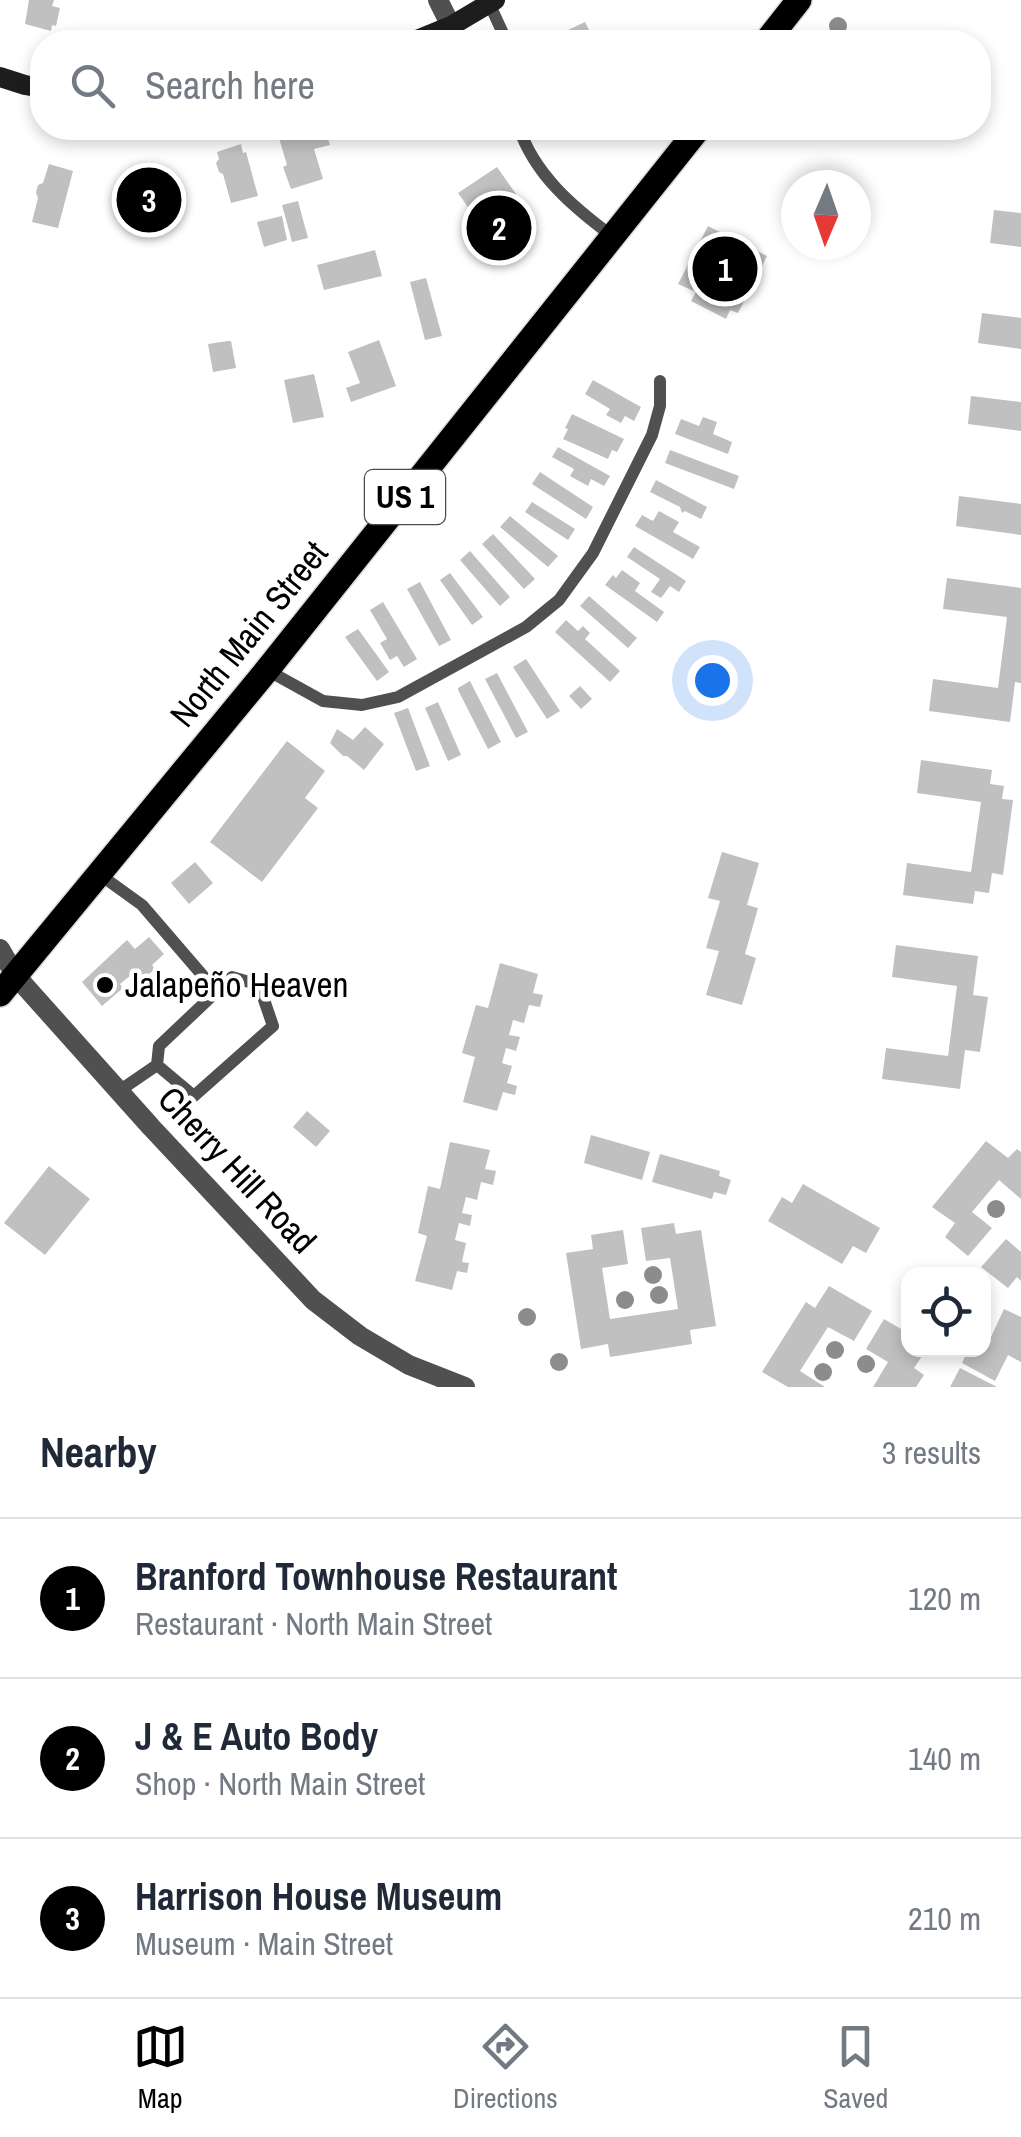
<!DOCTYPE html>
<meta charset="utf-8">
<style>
body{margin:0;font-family:"Archivo Narrow",sans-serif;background:#f6f6f7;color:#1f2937}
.controls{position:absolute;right:30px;bottom:30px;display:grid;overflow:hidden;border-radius:20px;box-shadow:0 5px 15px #0003}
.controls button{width:90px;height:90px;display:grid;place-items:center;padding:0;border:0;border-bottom:2px solid #e0e1e3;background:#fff;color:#1f2937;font:50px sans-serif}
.compass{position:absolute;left:781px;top:170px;width:90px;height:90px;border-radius:50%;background:#fff;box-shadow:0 5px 15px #0003;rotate:182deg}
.you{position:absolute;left:712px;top:680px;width:35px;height:35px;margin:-25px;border:8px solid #fff;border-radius:50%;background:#1a73e8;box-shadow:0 0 0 15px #1a73e833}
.badge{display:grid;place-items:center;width:65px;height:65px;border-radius:50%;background:#000;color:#fff;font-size:32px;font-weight:700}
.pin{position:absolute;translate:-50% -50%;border:5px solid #fff;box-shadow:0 2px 10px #0006}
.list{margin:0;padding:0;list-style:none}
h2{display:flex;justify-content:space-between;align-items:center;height:130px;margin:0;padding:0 40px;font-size:42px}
h2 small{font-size:32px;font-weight:400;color:#747a83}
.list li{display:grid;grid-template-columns:65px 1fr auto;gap:30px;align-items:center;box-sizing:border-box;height:160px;padding:0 40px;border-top:2px solid #e0e1e3}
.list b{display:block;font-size:38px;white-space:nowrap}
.list p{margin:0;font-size:32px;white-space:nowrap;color:#747a83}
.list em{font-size:32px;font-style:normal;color:#747a83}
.icon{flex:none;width:55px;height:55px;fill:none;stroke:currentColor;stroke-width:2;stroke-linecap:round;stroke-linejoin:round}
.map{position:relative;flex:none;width:1021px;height:1387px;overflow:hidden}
.search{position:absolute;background:#fff;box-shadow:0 5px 15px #0003;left:30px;right:30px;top:30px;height:110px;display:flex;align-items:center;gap:25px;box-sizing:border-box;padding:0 35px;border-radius:40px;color:#747a83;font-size:38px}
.sheet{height:610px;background:#fff}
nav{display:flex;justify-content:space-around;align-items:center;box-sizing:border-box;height:140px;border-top:2px solid #e0e1e3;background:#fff;font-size:28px;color:#747a83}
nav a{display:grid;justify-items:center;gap:5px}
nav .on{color:#000}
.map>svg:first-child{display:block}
</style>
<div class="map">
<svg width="1021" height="1387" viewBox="0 0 1021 1387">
<rect width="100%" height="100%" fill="#fff"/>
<!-- building -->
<path fill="#c0c0c0" d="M29,0h25l-2,6 8,2 -4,18 -4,-1 -1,6 -26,-7z
M585,22l10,20h-52z
M288,128h18l1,3 18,-3 5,17 -16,4 9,30 -32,10 -8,-22 4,-2 -8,-27 3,-1 -2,-7z
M241,144l2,9 3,-1 12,44 -27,7 -8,-29 -4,-2 -3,-9 3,-4 -2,-7z
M49,164l24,7 -15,57 -26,-6 6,-24 -2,-5 2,-8 5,-2z
M497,167l19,27 -39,26 -19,-27z
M167,178l7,35 -44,9 -7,-35z
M298,201l10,37 -16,4 -10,-37z
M994,210l27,3v34l-31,-4z
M282,216l5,24 -23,7 -7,-25z
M708,226l59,30 -29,57 -8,-3 -4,9 -35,-18 5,-9 -18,-8z
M375,250l7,26 -58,14 -7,-25z
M426,278l16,58 -17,4 -15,-58z
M982,313l39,5v31l-43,-6z
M379,340l17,46 -45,16 -5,-14 14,-5 -12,-31z
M228,341h3l5,27 -23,4 -5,-28z
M314,374l10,43 -31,6 -9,-43z
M593,380l48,27 -7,14 -9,-5 -4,7 -15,-8 4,-6 -25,-15z
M971,396l50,6v29l-53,-7z
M572,414l52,25 -7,13 -5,-2 -4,9 -45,-20 5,-10 -3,-1z
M703,417l14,5 -4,12 19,8 -4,12 -53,-20 6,-15 18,7z
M558,447l52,29 -6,10 -13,-7 -3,7 -18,-10 4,-7 -22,-12z
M670,450l69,26 -5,13 -69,-26z
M540,472l53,35 -7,12 -54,-35z
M656,480l51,27 -6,12 -16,-8 -3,2 -2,-6 -30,-15z
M959,496l62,8v31l-65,-9z
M532,502l43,27 -7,11 -43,-28z
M659,511l20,11 -6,10 27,15 -7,12 -58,-33 7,-11 11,6z
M510,516l48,40 -10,11 -48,-40z
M493,534l42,45 -11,10 -42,-45z
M634,547l52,34 -7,11 -9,-6 -9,12 -10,-6 9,-13 -33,-22z
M470,551l40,46 -10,9 -40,-46z
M622,570l18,13 -5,8 29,21 -7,10 -52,-37 8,-10 3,3z
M450,573l33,44 -11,8 -32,-45z
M947,578l74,10v95l-6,-1 -5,40 -81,-11 4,-32 65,9 9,-71 -64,-8z
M420,582l31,58 -12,6 -32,-57z
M589,596l48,42 -9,10 -48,-42z
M383,602l34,57 -13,8 -7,-11 -7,4 -10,-17 7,-4 -17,-29z
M566,620l12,11 5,-5 7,7 -5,6 35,32 -10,11 -55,-50z
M358,629l31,43 -12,9 -32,-44z
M526,659l34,52 -13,8 -34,-52z
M497,673l31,59 -12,6 -31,-59z
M470,681l31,61 -13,7 -30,-59v-2z
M580,686l12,13 -11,10 -12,-13z
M438,702l23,53 -13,6 -23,-53z
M408,708l22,58 -14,5 -22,-58z
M365,727l19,17 -20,26 -17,-14h-4l-13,-13 7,-14 16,11z
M287,741l38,30 -20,27 13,10 -56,74 -52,-40z
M921,760l71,10 -2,14 14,2 -2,13 11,1 -10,75 -11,-2 -3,20 -14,-2 -2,13 -70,-9 4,-32 64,9 10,-70 -64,-9z
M722,852l37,11 -12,42 11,3 -13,46 11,4 -14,47 -36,-10 13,-44 -13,-3 14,-47 -12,-3z
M195,862l18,21 -24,21 -18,-21z
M149,937l15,17 -12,11 3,4 -18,15 -7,-8 -10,8 3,4 -21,18 -20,-24 45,-42 8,9z
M896,945l82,11 -5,39 15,2 -8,55 -15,-2 -5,39 -78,-10 4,-31 62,8 9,-70 -65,-9z
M500,963l38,11 -5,19 10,2 -3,12 -11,-2 -5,18 -11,-3 -4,15 11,2 -4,14 -10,-3 -4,15 10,3 -5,17 10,3 -2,9 -12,-3 -6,19 -34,-9 12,-45 -13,-4 14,-48 12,3z
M307,1111l23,20 -14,16 -23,-20z
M591,1135l59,17 -8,28 -58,-17z
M986,1141l22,17 9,-9 4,3v47l-22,-19 -27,32 20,16 -24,28 -23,-19 10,-14 -23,-16z
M450,1142l40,8 -5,19 11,2 -3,14 -12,-3 -4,18 -11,-3 -4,16 10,2 -2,11 -11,-3 -4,17 11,3 -4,19 7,1 -2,10 -10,-2 -5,19 -37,-9 12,-45 -9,-3 10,-47 12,3z
M660,1154l60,17 -1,5 12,4 -5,15 -12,-3 -2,7 -60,-17z
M49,1166l41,33 -45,56 -41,-32z
M803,1184l77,44 -14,25 -13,-7 -11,18 -74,-43 14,-24 10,6z
M674,1223l2,11 25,-4 15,96 -26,4 2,14 -82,13 -2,-13 -27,5 -15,-96 27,-4 -2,-14 32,-5 5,34 -26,4 8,51 68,-10 -8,-51 -24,3 -5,-33z
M1006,1239l15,13v29l-4,-4 -9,11 -27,-21z
M829,1286l43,25 -18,30 -26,-14 -28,44 25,16h-37l-26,-15 44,-70 9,6z
M1004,1309l17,8v45l-13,-7 -13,26 -33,-18 6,-13h16v-16l7,3z
M884,1319l24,14v17h18l-12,18 10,7 -8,12h-43l15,-25 -22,-13z
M960,1368l37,19h-47z"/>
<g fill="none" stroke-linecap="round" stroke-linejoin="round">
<defs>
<path id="primary" d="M766,42l33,-42
M0,994l267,-324 432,-542"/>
</defs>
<!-- primary casing -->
<use href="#primary" stroke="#dbdbdb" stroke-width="28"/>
<!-- lane -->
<path stroke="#505050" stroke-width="12" d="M489,3l18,39
M451,26l13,16
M519,128c16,47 54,79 93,108
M267,670l56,31 39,4 36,-8 128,-70 33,-27 34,-47 59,-118 8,-29v-25
M99,874l43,31 74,86
M119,1091l38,-26 37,31 79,-70 -14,-41 -27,-8 -73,69 -2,19"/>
<!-- street -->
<path stroke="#505050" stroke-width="20" d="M438,0l13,26
M0,949l15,26 136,152 162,173 47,36 49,29 56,22"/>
<!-- secondary -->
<path stroke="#1d1d1d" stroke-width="20" d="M412,42l39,-16 44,-26
M0,77l25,8 17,3"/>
<!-- primary -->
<use href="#primary" stroke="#000" stroke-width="25"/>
</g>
<!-- trees -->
<g fill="#8c8c8c">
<circle cx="838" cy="26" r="9"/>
<circle cx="996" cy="1209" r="9"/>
<circle cx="653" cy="1275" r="9"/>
<circle cx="659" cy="1295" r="9"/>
<circle cx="625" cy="1300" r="9"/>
<circle cx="527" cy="1317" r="9"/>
<circle cx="835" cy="1350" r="9"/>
<circle cx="559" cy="1362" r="9"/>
<circle cx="866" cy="1364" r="9"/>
<circle cx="823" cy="1372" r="9"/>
</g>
<!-- markers -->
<circle fill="#000" stroke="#fff" stroke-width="4" cx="105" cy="985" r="10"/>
<g text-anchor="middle" stroke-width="9" stroke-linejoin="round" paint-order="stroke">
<!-- shield labels -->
<rect fill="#fff" stroke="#4c4c4c" stroke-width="2.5" x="365" y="470" width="80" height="54" rx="8"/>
<g font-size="32" font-weight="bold" fill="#000">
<text x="405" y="508">US 1</text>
</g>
<!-- street labels -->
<g font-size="35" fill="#000" stroke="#fff">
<text transform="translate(249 634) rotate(-51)" y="12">North Main Street</text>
<text transform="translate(237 1170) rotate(47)" y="12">Cherry Hill Road</text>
</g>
<!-- poi labels -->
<g font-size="35" fill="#000" stroke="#fff" text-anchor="start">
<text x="125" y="997">Jalapeño Heaven</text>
</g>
</g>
</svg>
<div class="controls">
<button><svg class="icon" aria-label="locate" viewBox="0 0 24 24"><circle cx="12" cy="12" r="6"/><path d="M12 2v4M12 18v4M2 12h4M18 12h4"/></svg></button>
</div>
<svg class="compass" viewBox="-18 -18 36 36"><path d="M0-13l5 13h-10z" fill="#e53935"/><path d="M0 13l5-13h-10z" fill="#747a83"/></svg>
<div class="you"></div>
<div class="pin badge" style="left:725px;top:269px">1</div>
<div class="pin badge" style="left:499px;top:228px">2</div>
<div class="pin badge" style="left:149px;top:200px">3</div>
<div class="search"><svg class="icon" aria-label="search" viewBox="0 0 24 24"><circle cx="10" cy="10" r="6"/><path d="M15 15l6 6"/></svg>Search here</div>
</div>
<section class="sheet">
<h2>Nearby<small>3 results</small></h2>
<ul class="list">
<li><span class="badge">1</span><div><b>Branford Townhouse Restaurant</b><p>Restaurant · North Main Street</p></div><em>120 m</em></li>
<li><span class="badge">2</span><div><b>J &amp; E Auto Body</b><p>Shop · North Main Street</p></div><em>140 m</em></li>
<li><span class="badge">3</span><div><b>Harrison House Museum</b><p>Museum · Main Street</p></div><em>210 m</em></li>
</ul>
</section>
<nav>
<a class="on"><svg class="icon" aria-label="map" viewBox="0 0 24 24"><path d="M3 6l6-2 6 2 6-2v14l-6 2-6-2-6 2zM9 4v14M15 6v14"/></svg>Map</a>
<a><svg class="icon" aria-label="directions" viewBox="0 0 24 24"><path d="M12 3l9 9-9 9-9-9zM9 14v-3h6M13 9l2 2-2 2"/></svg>Directions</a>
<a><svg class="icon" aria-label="saved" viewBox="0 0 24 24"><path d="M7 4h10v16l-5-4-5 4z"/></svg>Saved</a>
</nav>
